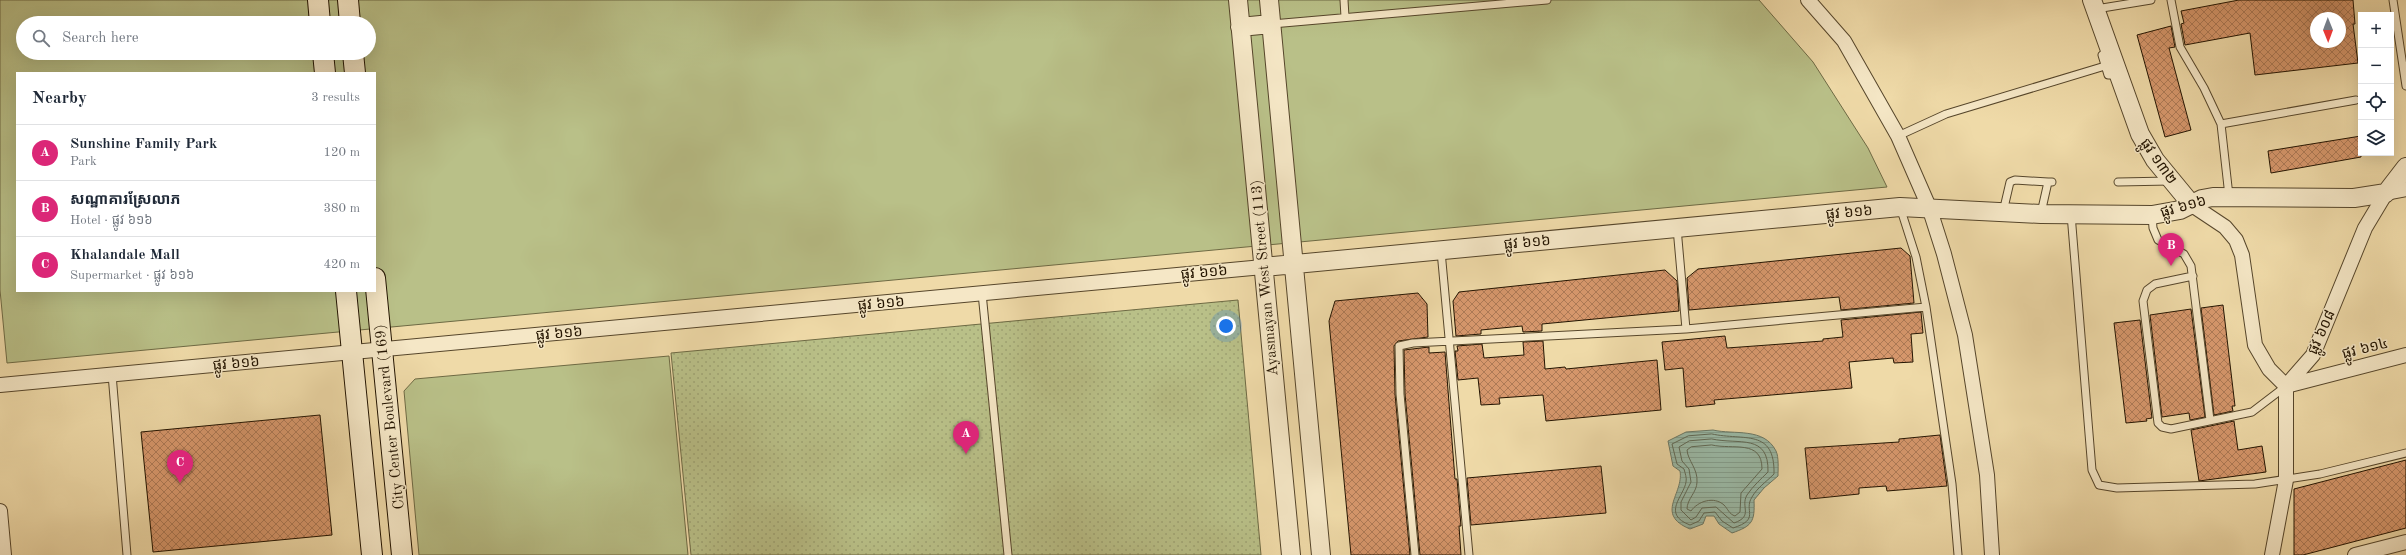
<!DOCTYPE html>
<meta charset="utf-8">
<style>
body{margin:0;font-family:"Old Standard TT","Noto Sans Khmer",serif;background:#f6f6f7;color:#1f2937}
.controls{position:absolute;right:12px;top:12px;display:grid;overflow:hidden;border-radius:0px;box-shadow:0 4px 16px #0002}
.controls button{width:36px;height:36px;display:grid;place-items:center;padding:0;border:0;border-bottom:1px solid #e0e1e3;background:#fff;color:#1f2937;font:20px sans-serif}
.compass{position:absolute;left:2310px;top:12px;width:36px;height:36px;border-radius:50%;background:#fff;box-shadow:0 4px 16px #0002;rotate:179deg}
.you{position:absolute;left:1226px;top:326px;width:14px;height:14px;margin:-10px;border:3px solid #fff;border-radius:50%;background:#1a73e8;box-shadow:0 0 0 6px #1a73e833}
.badge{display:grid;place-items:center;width:26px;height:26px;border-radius:50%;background:#db2777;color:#fff;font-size:13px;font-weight:700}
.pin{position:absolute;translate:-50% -33px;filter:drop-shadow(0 1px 2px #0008)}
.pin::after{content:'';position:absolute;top:21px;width:14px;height:12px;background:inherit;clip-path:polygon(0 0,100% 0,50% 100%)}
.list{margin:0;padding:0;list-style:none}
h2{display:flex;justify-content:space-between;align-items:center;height:52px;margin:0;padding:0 16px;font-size:17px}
h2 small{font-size:13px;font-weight:400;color:#747a83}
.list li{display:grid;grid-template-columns:26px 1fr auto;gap:12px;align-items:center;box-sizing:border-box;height:56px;padding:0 16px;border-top:1px solid #e0e1e3}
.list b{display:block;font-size:15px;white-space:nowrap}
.list p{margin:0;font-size:13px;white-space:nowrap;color:#747a83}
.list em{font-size:13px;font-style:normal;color:#747a83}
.icon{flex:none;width:22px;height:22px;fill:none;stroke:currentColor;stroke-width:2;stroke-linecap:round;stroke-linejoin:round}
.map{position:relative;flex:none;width:2406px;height:555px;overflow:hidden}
.search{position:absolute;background:#fff;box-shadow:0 4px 16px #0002;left:16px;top:16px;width:360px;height:44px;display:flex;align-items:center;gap:10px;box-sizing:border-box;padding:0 14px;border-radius:22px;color:#747a83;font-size:15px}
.panel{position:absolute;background:#fff;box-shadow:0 4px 16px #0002;left:16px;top:72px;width:360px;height:220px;border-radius:0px}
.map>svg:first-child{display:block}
</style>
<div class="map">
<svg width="2406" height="555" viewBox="0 0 2406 555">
<defs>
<pattern id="park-dots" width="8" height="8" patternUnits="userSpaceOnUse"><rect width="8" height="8" fill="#b9c088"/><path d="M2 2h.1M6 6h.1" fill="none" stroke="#9fa474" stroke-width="1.8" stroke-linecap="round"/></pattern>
<pattern id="water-rules" width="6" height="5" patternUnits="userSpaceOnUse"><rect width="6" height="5" fill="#9abba9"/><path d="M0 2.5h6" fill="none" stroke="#84a090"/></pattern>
<pattern id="building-cross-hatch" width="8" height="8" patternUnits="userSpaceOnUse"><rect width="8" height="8" fill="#d6976c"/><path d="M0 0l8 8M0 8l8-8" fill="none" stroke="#ad7a56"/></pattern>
</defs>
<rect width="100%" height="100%" fill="#efdaa8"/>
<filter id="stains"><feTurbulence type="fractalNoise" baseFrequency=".005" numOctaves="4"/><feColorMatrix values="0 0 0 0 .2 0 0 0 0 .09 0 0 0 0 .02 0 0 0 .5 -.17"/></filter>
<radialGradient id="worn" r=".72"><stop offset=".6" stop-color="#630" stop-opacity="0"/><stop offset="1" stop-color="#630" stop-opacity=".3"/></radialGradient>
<!-- grass -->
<path fill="#b9c088" stroke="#6e6a44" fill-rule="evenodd" d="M0,0h1759l54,62 55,86 19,39 -1880,176 -7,-73zM23,23h346v30h-346zM17,73h358v218h-358z
M669,356l19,199h-269l-15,-164 11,-12z"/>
<!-- park -->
<path fill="url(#park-dots)" stroke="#6e6a44" d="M1238,300l23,255h-570l-20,-202z"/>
<!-- water -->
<path fill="url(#water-rules)" stroke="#6a7866" d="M1713,430c21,5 51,-3 63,21 3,6 2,18 2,25l-14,12 -10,12c1,22 -2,26 -22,33l-13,-9 -5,-8h-8l-3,8 -13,5c-36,-15 -6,-35 -10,-58l-7,-5 -5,-25 18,-9z"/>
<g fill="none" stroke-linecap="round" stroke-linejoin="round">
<!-- shore -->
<path stroke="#5e6855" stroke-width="1" d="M1712,434c32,7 63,-6 62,40 -8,8 -17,14 -22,23 -9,14 9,22 -19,31l-11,-7 -7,-9 -11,1 -5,8 -9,4c-29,-11 -6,-29 -4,-43 1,-4 -1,-9 -2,-13l-7,-5 -5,-20 16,-8z
M1712,439c27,6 57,-6 56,33 -7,7 -15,14 -21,23 -7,12 7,21 -13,28l-18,-16 -14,1 -6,9 -5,3 -10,-10v-8l10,-20 -2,-13 -7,-8 -3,-14 10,-6z
M1712,445c21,5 50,-6 50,24l-21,24 -1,19 -5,4c-6,-2 -7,-7 -11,-11 -10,-9 -26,-4 -33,6l-4,-2c0,-10 10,-17 10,-27 1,-13 -9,-21 -10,-32l4,-3z"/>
</g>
<!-- building -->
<path fill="url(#building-cross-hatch)" stroke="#231401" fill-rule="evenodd" d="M2239,0h114l2,24h-2l5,39 -103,12 -5,-42 -65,12 -4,-21 3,-1 -3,-12zM2316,18h24v24h-24z
M2171,26l4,21 -6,1 22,82 -26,7 -28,-102z
M2361,136v21l-90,16 -3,-22z
M1901,248l9,8 4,47 -73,7 -2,-13 -150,13 -2,-32 11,-9z
M1665,270l12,11 2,30 -137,13v7l-19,1 -1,-6 -41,4v4l-25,2 -3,-35 6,-9z
M1418,293l9,11 1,33 -30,4 -4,5 1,48 15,161h-59l-22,-234 6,-20z
M2223,305l12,101h-3l1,5 -19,4 -13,-107z
M2191,309l14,108 -15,3 -1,-7 -27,4 -12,-102z
M1921,312l2,21 -12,1 2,28 -19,1 -1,-5 -44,4 3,26 -138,12 1,4 -29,3 -3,-39 -18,2 -3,-28 63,-6 2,12 96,-7v-2l20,-2 -2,-17z
M2140,320l12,98 -6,1 1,2 -21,2 -12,-100z
M1543,341l2,28 20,-2 1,2 91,-9 4,50 -115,11 -3,-26 -44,3 1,6 -19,1 -3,-27 -20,2 -3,-29h3l-1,-5 25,-2 2,14 40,-3 -1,-13z
M1429,347v6l16,-1 10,127h2l4,47h-2l2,29h-41l-15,-161 -1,-44z
M320,415l12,120 -179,17 -12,-120z
M2234,421l4,29 24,-4 4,26 -67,9 -8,-51z
M1940,435l7,51 -60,5 -1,-5 -27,2v6l-49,5 -5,-51 94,-6v-3z
M2406,460v68l-103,27h-9v-66z
M1601,466l5,47 -135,12 -4,-47z"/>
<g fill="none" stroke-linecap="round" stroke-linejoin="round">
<defs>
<path id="service" d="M1344,0l1,17
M2171,0l9,47 24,41 17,36 8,72
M2393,0l13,86
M2096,9l55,-9
M1272,24l275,-24
M2108,51l-6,4 6,20h10
M2221,124l135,-24
M1898,136l48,-22 159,-48
M2118,182l52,-1
M1900,207l16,50 10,50 26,177 6,71
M2003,212l7,-30 5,-2 33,2
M2041,213l7,-31h4
M2071,214l21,256 7,15 18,3 138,-4 65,-10 86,-21
M2152,215l1,13 5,12 26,14 7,12 19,154
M1677,228l9,101
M1441,251l28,304
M2193,276l-38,8 -8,6 -4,11 15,122 4,4 9,2 81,-17 34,-26
M982,293l26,262
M112,374l15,181
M1415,555l-15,-161 -1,-48 14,-3 273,-14 240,-22"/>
<path id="minor" d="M1808,0l36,41 54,95 31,71 15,47 21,81 22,140 5,80
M2192,205l33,22 11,13 6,15 13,90 14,24 17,17 120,-31
M0,385l1263,-118
M0,511l4,44
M2272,555l14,-75v-94l27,-31 52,-127 21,-35 20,-4
M2355,555l51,-13"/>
<path id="tertiary" d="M1238,0l53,555
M1269,0l52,555
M2092,0l48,134 15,26 37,45
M1240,27l31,-3
M1263,267l637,-60 141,7 111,1 28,-5 22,-11 11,-2 141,1 32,-5 20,-26"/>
<path id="secondary" d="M318,0l2,23
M348,0l2,23
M323,53l2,20
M353,53l2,20
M375,278l27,277
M346,291l26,264"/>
</defs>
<!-- service casing -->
<use href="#service" stroke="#56462b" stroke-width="9"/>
<!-- minor casing -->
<use href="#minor" stroke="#56462b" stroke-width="16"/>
<!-- tertiary casing -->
<use href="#tertiary" stroke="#56462b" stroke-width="20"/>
<!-- secondary casing -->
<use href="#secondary" stroke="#231401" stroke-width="22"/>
<!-- service -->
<use href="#service" stroke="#f5e7c6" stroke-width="7"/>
<!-- minor -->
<use href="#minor" stroke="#f5e7c6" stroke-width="14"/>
<!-- tertiary -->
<use href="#tertiary" stroke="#f5e7c6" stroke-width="18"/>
<!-- secondary -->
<use href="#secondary" stroke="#f5e7c6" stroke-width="20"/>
</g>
<g text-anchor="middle" stroke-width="3" stroke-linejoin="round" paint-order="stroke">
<!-- street labels -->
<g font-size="15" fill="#231401" stroke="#f5e7c6">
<text transform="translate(2159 161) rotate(55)" y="5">ផ្លូវ ១៣២</text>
<text transform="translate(2183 206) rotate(-16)" y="5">ផ្លូវ ៦១៦</text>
<text transform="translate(1849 212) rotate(-5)" y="5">ផ្លូវ ៦១៦</text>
<text transform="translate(1527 242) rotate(-5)" y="5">ផ្លូវ ៦១៦</text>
<text transform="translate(1204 272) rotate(-5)" y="5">ផ្លូវ ៦១៦</text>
<text transform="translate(1264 278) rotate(-95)" y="5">Ayasmayan West Street (113)</text>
<text transform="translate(881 303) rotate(-5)" y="5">ផ្លូវ ៦១៦</text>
<text transform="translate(2321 332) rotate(-66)" y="5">ផ្លូវ ៦០៨</text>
<text transform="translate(559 333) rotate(-5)" y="5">ផ្លូវ ៦១៦</text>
<text transform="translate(2365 348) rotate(-14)" y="5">ផ្លូវ ៦១៤</text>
<text transform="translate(236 363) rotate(-5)" y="5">ផ្លូវ ៦១៦</text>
<text transform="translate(389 417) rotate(-96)" y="5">City Center Boulevard (169)</text>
</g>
</g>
<rect width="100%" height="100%" filter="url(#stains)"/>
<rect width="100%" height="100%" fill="url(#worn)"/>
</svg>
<div class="controls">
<button>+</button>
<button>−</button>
<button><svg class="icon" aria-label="locate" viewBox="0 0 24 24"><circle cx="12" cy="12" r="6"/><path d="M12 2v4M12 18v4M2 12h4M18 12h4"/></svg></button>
<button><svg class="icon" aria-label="layers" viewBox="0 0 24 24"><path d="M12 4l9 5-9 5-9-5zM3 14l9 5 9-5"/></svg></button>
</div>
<svg class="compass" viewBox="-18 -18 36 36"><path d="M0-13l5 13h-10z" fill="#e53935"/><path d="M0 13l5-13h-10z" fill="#747a83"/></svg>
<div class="you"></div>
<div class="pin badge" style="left:966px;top:454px">A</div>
<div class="pin badge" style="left:2171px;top:266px">B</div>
<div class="pin badge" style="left:180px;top:483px">C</div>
<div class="search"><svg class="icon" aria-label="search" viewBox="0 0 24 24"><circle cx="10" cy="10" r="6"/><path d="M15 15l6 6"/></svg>Search here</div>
<section class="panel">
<h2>Nearby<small>3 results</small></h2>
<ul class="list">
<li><span class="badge">A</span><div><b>Sunshine Family Park</b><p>Park</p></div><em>120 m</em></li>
<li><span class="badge">B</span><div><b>សណ្ឋាគារស្រែលាភ</b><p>Hotel · ផ្លូវ ៦១៦</p></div><em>380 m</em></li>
<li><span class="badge">C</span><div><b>Khalandale Mall</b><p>Supermarket · ផ្លូវ ៦១៦</p></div><em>420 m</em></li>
</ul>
</section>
</div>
